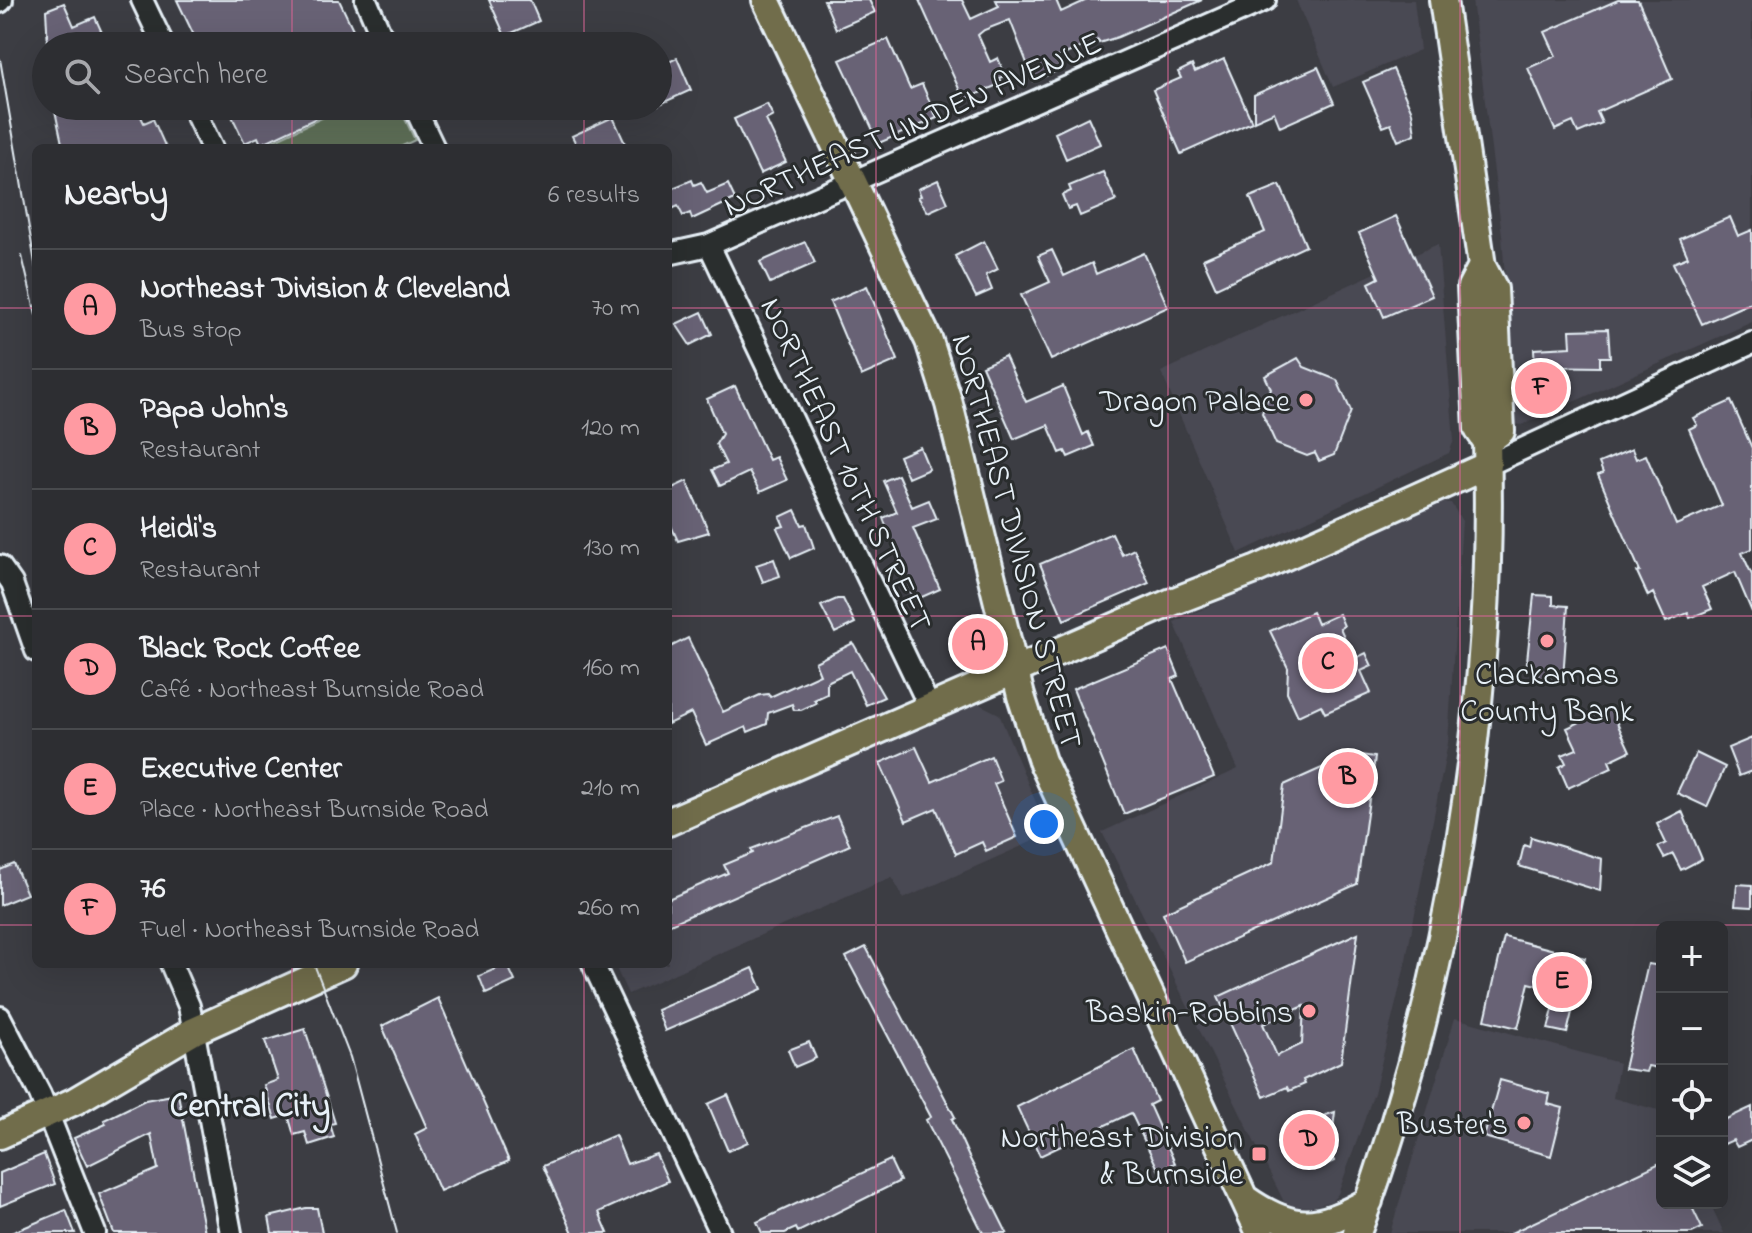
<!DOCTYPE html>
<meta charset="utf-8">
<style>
body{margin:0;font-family:"Indie Flower",sans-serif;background:#35363a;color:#f1f3f6}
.controls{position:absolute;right:24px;bottom:24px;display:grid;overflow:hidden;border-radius:12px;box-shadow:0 8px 32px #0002}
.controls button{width:72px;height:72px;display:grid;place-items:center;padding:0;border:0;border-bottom:2px solid #484a4d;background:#2d2e32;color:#f1f3f6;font:40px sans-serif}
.you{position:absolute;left:1044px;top:824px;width:28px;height:28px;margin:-20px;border:6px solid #fff;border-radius:50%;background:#1a73e8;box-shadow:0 0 0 12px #1a73e833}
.badge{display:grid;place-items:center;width:52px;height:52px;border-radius:50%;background:#ff9aa2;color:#111;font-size:26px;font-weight:700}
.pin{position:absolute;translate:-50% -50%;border:4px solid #fff;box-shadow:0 2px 8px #0006}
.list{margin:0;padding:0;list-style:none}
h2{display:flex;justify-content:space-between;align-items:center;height:104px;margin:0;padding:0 32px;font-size:34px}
h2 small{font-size:26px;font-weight:400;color:#a7a8ac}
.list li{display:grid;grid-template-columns:52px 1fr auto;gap:24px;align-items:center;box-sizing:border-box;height:120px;padding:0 32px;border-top:2px solid #484a4d}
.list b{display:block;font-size:30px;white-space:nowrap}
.list p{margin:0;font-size:26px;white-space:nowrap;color:#a7a8ac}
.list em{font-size:26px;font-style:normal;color:#a7a8ac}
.icon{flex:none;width:44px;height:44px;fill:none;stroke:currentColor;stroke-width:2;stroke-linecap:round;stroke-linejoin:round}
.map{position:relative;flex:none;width:1752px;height:1233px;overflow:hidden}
.search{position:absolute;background:#2d2e32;box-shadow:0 8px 32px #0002;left:32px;top:32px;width:640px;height:88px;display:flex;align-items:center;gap:20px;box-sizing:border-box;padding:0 28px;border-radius:44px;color:#a7a8ac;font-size:30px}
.panel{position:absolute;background:#2d2e32;box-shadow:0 8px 32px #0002;left:32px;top:144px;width:640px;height:824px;border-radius:12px}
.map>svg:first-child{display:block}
</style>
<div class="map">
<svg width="1752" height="1233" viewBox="0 0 1752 1233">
<rect width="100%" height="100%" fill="#3c3d43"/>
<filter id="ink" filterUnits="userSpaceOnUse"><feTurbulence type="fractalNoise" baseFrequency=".0125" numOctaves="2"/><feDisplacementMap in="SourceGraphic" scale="16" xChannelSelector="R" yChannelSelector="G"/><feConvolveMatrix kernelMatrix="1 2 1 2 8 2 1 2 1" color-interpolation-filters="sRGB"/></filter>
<g filter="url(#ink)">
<!-- built -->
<path fill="#494852" d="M1296,0h118l6,50 -87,37z
M1472,0h280v322l-230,103 -7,-1 -13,-189z
M1438,244l16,196 -5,13 -210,100 -78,-181z
M1440,502l11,1 11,18 -14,222 -44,227 -30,123 -36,101 -6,7 -21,6 -17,-1 -10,-4 -182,-370 136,-63 -64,-147z
M977,703l22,11 50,120 -146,65 -11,-22 -264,117 -14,-30h54v-126z
M1455,1018l164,45 -6,35 49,13v92h48l14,30h-334z"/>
<!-- green -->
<path fill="#5e6f58" stroke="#a3b0a8" stroke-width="2" d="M347,106h52l16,34 -17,8h-140z"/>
<!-- building -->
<path fill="#676274" stroke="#e8f1f8" stroke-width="2" fill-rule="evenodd" d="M177,0h162l22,46h-162z
M489,0h41l9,21 -34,15z
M824,0h45l6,12 -39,17z
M919,0h43l9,19 28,-13 -3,-6h60l5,12 26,-12h115l-84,37 -19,6 -1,-3 -42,18 5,11 -27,12 -24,-61 -26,10 -6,5 12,27 8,-4 7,18 -5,2 2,5 -38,17z
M1618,0h20l34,79 -75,33 5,11 -24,10 -5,-11 -18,8 -27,-62 28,-12 -11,-24z
M64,3l10,23 21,-9 13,29h-60l-2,-36z
M888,39l22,50 12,-5 15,34 -58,25 -39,-83z
M677,58l14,32 -33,15v-38z
M1224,59l28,63 -71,32 -28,-64 28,-12 -3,-6 14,-7 3,7z
M1318,67l16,36 -54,24 -6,-15 -20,9v-26z
M1393,69l19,43 3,22 -17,7 -7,-17 -8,3 -20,-45z
M767,104l6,12 -7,4 20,42 -26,12 -26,-55z
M54,106h82l8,17 9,-4 13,29h-103z
M227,106h115l-81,38 -3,-7 -13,6z
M613,117l14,31h-49l-6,-12z
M1088,117l12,27 -34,15 -11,-26z
M1103,172l13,29 -36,15 -4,-10 -8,3 -6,-14 9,-4 -2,-5z
M692,180l2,5 7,-3 6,11 21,-9 7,15 -43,20 -2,-6 -7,3 -5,-10 -10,5v-21z
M938,180l10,23 -20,9 -10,-15 3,-1 -3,-7z
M1280,185l26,61 -90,42 -13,-29 62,-27 -15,-35z
M1396,216l36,80 -48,21 -15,-34 10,-5 -20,-45z
M1730,217l8,19 14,-6v72l-50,22 -29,-61 15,-6 -8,-18z
M984,241l14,28 -12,6 6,15 -16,7 -21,-41z
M805,242l10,21 -45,20 -10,-21z
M1052,250l12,26 28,-13 4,11 48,-21 24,54 -117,53 -30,-65 29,-13 -12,-26z
M867,286l31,74 -37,16 -31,-74z
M702,312l10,22 -22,11 -14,-21z
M1608,329l2,28h-10v10l-65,-1 -1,-17 37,-2 -1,-17z
M1005,356l21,46 37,-16 20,49 5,-3 6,14 -26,11 -3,-6 -5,2 -12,-28 -34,14 -32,-73z
M1298,358l6,9 33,13 14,31 -17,44 -15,6 -4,-8 -8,3 -31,-12 -14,-31 9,-24 -6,-13z
M735,386l34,74 7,-3 11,23 -27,12 -11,-20 -29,14 -8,-16 14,-6 -10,-20 6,-10 -15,-35z
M1731,401l21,47v101l-10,4 10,22v37l-17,-40 -33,15 10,22 -22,9 -2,-5 -22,9 -13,-29 -5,3 -11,-24 3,-1 -42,-96 5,-2 -4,-10 33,-14 4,10 10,-4 30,70 46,-20 -33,-76 8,-4 -4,-7z
M920,447l9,22 -21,9 -9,-22z
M898,475l14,32 17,-7 8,19 -24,9 27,61 -25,11 -12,-18 3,-5 -23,-59 14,-6 -14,-31z
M687,481l22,51 -31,9 -10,-22v-29z
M795,510l7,15 4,-1 8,24 -23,10 -14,-30 7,-2 -4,-9z
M1112,533l10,22 12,-6 15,34 -85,37 -24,-56z
M774,559l6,17 -17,6 -7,-17z
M1534,595l19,1v9l15,1 -5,73 -25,-1v-7l-12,-1z
M837,599h6l12,24 -20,10 -14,-27z
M1312,612l5,12 22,-10 5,12 -4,2 14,31 12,-6 6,13 -11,5 10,22 -46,20 -4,-8 -23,11 -11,-24 1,-24 -18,-37z
M688,638l35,74 37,-17 8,-1 2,3 50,-23 -5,-12 38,-19 31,54 -18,8 -16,-34 -23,11v12l-13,6 2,3 -15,7h-7l-2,-6 -24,9 -1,11 -19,8 -2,-5 -40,18 -15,-32 -23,11v-76z
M1168,649l11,27 -7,3 42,98 -90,37 -51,-125z
M1610,708l20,43 -21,10 3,7 -44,20 -9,-21 7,-4 -4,-8 15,-6 -10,-21z
M1752,738v33l-13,5 -11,-28z
M916,747l16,35 59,-26 10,25 -7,3 23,53 -31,14 -4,-9 -26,12 -20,-46 -30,13 -26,-58z
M1696,753l29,14 -18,40 -30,-14z
M1353,754l22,3 -18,127 -172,78 -22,-49 111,-51 10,-77z
M1682,811l20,48 -21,11 -8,-16 -9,4 -6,-11 8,-4 -9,-19z
M837,816l13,29 -182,80v-26l60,-26 -4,-8 29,-12 -2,-4z
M1531,837l71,22 -2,32 -81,-25 5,-21 5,2z
M14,864l13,30 -27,11v-35z
M1737,884l15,1v22l-17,-1z
M1358,933l-17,129 -38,18 2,4 -16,7 -2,-4 -23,10 -46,-100zM1304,1006l-2,38 -25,12 -14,-32z
M1504,937l81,21 -18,75 -19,-4 10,-39 -29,-7 -11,45 -33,-8z
M866,947l89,170 -3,2 16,36 39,78h-24l-57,-113 5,-3 -85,-160z
M507,964l8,17 -29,13 -7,-18z
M1648,964l14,2v103l-14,-3 -2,6 -22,-3z
M753,968l9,21 -97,42 -8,-21z
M438,998l71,163 -69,30 -25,-57 12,-6 -45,-102z
M305,1029l30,94 -5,1 4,13 -25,8 -4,-13 -11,3 -6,-20 -13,4 -11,-34 14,-5 -13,-39z
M809,1042l7,16 -21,9 -7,-17z
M1134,1049l23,52 -8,4 26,58 -16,8 -28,-58 -91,43 -23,-49z
M1500,1080l50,14 -2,10 15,4 -12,48 -67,-19z
M178,1094l27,139h-91l-15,-39 59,-25 -7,-35 -64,32 -13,-28 32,-14 -2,-4 41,-20z
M728,1095l20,47 -20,9 -20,-47z
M1752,1107v33l-15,7 -4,-7 -11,5v-24z
M1335,1112l-5,41 4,8 -20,9 -7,-15 -11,6 -12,-26 14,-6 -2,-4z
M615,1135l12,29 29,-10 12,27 -69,31 9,21h-35l-30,-67z
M44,1154l11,30 -55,22v-33z
M890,1160l10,21 -102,51 -2,-4 -11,5h-23l-5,-11z
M1662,1162v41h28l12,25 -10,5h-181z
M306,1208h11l5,25h-50l-3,-16z
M66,1210l9,23h-64z"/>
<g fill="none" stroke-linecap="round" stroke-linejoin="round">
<defs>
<path id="minor" d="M142,0l22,46
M366,0l20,46
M0,2l2,-2
M192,106l20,42
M414,106l20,42
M709,245l221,463
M668,254l41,-9 556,-245
M1488,465l264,-122
M0,566l12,17 24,68
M171,964l18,42 42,227
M593,964l127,269
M0,1017l40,77 55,139"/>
<path id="major" d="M766,0l163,341 20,63 72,292 21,65 218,472
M1443,0l39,266 12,23 7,142 -14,11
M668,822l504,-220 83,-32 233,-105
M0,1135l75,-34 119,-70 149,-67
M1244,1198c49,35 74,32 125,3
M1357,1233c92,-248 138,-526 130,-791l-9,-13 -7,-142 11,-21"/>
</defs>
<!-- minor casing -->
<use href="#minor" stroke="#e8f1f8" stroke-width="26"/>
<!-- major casing -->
<use href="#major" stroke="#e8f1f8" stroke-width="32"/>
<!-- minor -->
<use href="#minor" stroke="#2a2d2e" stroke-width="20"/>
<!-- major -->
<use href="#major" stroke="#716d4b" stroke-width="26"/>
<!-- tram -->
<path stroke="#e8f1f8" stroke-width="2" d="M0,59l36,210
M22,256l14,59
M314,964l36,93 47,176"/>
</g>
</g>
<!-- grid -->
<path fill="none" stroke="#cf6492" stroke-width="2" stroke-opacity="0.55" d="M292,0v46M584,0v46M876,0v1233M1168,0v1233M1460,0v1233M292,106v42M584,106v42M0,308h36M668,308h1084M0,616h36M668,616h1084M0,925h36M668,925h1084M292,964v269M584,964v269"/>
<!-- markers -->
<g fill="#ff9aa2" stroke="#2a2d2e" stroke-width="3">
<circle cx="1306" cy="400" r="8"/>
<circle cx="1547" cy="641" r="8"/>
<circle cx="1309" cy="1011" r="8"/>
<circle cx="1524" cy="1123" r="8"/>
<rect x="1251" y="1146" width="16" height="16" rx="4"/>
</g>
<g text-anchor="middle" stroke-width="6" stroke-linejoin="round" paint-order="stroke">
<!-- street labels -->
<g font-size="32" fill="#e8f1f8" stroke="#2a2d2e">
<text transform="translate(912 123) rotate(-24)" y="11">NORTHEAST LINDEN AVENUE</text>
<text transform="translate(847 464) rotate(65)" y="11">NORTHEAST 10TH STREET</text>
<text transform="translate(1018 541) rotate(75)" y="11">NORTHEAST DIVISION STREET</text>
</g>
<!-- poi labels -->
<g font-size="32" fill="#e8f1f8" stroke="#2a2d2e" text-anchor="end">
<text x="1290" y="411">Dragon Palace</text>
<text x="1547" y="684" text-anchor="middle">Clackamas<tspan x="1547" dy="37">County Bank</tspan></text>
<text x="1293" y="1022">Baskin-Robbins</text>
<text x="1508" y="1134">Buster's</text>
<text x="1243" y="1147">Northeast Division<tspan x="1243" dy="37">&amp; Burnside</tspan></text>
</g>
<!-- neighbourhood labels -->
<g font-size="34" font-weight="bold" fill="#e8f1f8" stroke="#2a2d2e">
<text x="250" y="1116">Central City</text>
</g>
</g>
</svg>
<div class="controls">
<button>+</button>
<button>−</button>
<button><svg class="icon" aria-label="locate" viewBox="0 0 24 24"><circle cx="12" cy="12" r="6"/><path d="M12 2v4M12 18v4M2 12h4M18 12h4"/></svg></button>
<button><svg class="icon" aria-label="layers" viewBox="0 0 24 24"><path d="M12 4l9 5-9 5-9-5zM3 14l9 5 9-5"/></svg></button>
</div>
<div class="you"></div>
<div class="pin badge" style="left:978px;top:644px">A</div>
<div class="pin badge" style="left:1348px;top:778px">B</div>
<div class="pin badge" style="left:1328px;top:663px">C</div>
<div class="pin badge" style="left:1309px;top:1140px">D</div>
<div class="pin badge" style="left:1562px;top:982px">E</div>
<div class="pin badge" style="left:1541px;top:388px">F</div>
<div class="search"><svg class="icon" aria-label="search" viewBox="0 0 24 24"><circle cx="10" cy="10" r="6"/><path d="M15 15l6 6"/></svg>Search here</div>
<section class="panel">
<h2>Nearby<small>6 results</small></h2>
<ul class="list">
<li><span class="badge">A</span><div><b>Northeast Division &amp; Cleveland</b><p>Bus stop</p></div><em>70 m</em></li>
<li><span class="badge">B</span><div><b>Papa John's</b><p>Restaurant</p></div><em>120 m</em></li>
<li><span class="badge">C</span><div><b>Heidi's</b><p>Restaurant</p></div><em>130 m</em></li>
<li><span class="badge">D</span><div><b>Black Rock Coffee</b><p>Café · Northeast Burnside Road</p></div><em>160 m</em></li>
<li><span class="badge">E</span><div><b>Executive Center</b><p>Place · Northeast Burnside Road</p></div><em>210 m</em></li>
<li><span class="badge">F</span><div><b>76</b><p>Fuel · Northeast Burnside Road</p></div><em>260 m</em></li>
</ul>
</section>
</div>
